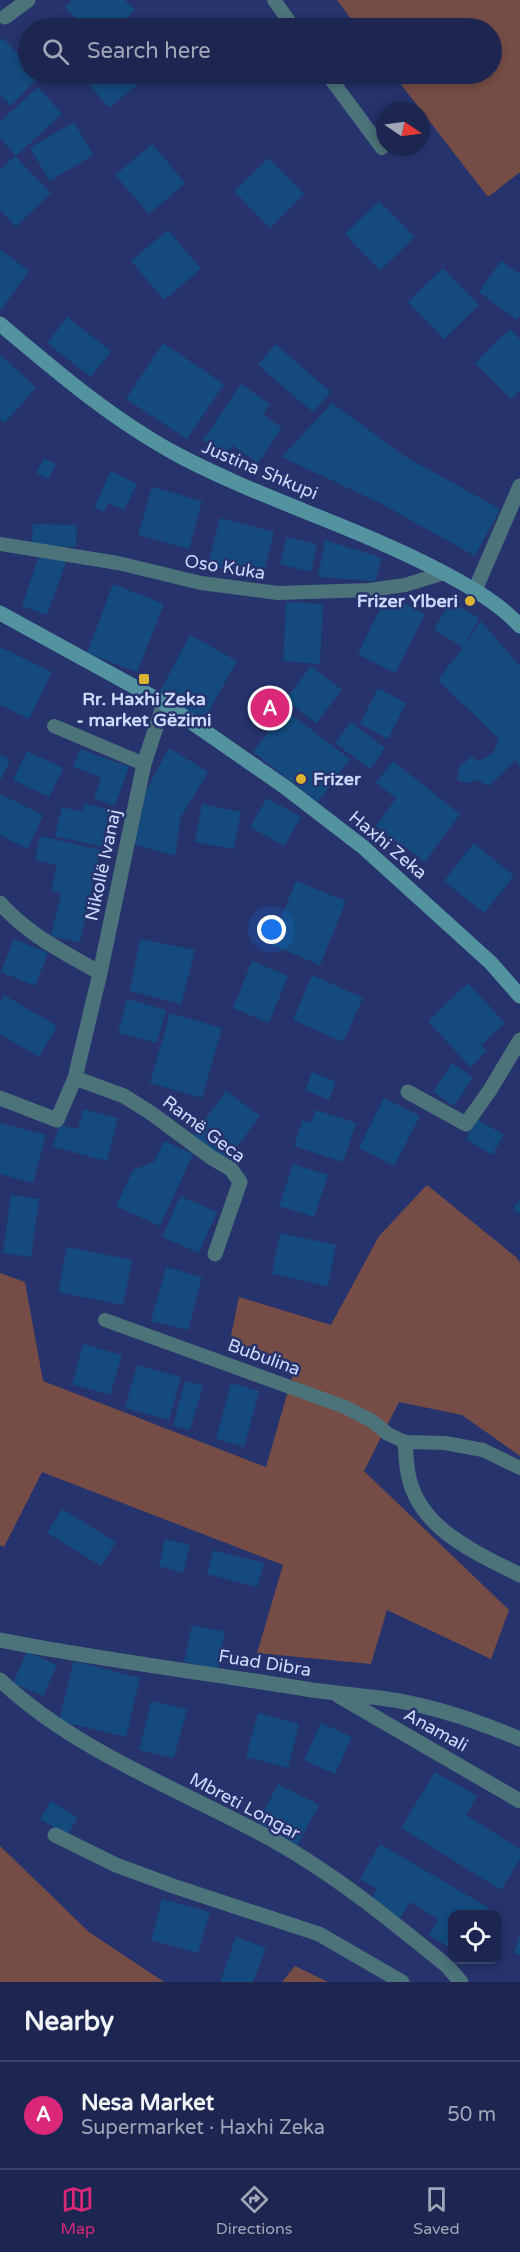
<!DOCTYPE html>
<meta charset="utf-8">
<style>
body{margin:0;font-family:"Varela Round",sans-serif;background:#252e58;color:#f1f3f6}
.controls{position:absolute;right:18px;bottom:18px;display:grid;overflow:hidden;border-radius:12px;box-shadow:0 3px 9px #0003}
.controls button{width:54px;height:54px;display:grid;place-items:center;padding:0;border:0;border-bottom:2px solid #3a4368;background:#1c2651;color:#f1f3f6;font:30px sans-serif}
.compass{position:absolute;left:376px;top:102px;width:54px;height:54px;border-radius:50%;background:#1c2651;box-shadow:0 3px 9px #0003;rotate:103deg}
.you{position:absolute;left:272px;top:930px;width:21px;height:21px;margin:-15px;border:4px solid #fff;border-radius:50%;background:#1a73e8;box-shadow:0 0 0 9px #1a73e833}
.badge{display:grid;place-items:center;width:39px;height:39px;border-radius:50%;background:#db2777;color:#fff;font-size:20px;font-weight:700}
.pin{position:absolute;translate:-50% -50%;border:3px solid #fff;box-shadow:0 2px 6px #0006}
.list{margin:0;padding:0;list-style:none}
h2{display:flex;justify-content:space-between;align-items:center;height:78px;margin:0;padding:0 24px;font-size:26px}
h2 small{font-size:20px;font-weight:400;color:#a0a5b7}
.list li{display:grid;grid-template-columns:39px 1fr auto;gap:18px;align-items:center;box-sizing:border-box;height:108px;padding:0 24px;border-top:2px solid #3a4368}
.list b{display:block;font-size:22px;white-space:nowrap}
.list p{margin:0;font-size:20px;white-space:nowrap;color:#a0a5b7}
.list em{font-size:20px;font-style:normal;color:#a0a5b7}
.icon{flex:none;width:33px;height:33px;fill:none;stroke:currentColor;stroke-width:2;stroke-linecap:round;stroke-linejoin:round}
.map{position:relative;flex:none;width:520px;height:1982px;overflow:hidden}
.search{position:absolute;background:#1c2651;box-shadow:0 3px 9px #0003;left:18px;right:18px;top:18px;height:66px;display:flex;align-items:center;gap:15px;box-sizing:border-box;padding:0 21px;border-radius:33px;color:#a0a5b7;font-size:22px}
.sheet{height:186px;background:#1c2651}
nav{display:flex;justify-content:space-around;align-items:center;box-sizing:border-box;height:84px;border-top:2px solid #3a4368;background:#1c2651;font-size:16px;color:#a0a5b7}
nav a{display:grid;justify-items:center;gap:3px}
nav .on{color:#db2777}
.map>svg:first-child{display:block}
</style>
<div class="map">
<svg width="520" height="1982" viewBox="0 0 520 1982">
<rect width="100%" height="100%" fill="#26336c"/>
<!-- green -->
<path fill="#764d46" d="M337,0h183v172l-32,25 -95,-123h99v-46h-134z
M427,1185l90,73 3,5v193l-58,-41 -63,-13 -35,69 145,139 -18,49 -104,-49 -16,54 -114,-11 26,-88 -241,-93 -38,75 -4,-2v-272l25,9 18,99 223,86 27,-93 -64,-28 10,-49 92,28 48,-89z
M0,1846l89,86 75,50h-164z
M295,1966l33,16h-46z"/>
<!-- building -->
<path fill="#144a7d" d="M72,0h53l10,10 -19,18h-30l-21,-21z
M3,38l25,27v9h9l3,2 -29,30 -11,-11v-54z
M80,74h63l3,3 -37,31z
M38,87l24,27 -46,42 -16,-18v-16z
M74,122l19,33 -43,26 -20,-33z
M152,144l33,39 -36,31 -34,-39z
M15,156l36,37 -35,34 -16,-17v-40z
M269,158l35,36 -34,34 -36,-37z
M379,201l36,36 -35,34 -35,-37z
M168,230l33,39 -37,31 -33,-39z
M0,250l29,21 -29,40z
M501,261l19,13v42l-3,4 -38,-28z
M443,268l36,37 -35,34 -36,-37z
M67,317l44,34 -20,26 -44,-34z
M510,329l10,10v51l-9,9 -36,-36z
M163,343l61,41 -37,55 -61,-40z
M275,344l56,48 -18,20 -55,-47z
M0,355l36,32 -31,36 -5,-4z
M241,384l29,20 -7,10 19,14 -24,35 -26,-18 -7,10 -22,-15z
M332,403l74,54 94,52 -25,47 -95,-53 -98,-46z
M44,458l12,6 -8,15 -12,-6z
M111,471l26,13 -13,26 -16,-7 -4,9 -10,-5z
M152,487l50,14 -13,48 -51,-14z
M220,518l54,14 -12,47 -54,-14z
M33,524l44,1 -1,22 -44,-1z
M287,537l30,7 -6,28 -31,-8z
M325,540l57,18 -7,23 -57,-4z
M40,553l26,9 -19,53 -25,-9z
M113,584l51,20 -27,68 -50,-19z
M387,595l38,19 -30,59 -37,-19z
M450,601l29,17 -15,27 17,-24 39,45v101l-4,-7 -27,26 -12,-6 -8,3 -12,-3 3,-14 11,-9 8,4 14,-8 6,-14 -61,-59 25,-33 -29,-17z
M286,602l37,2 -3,60 -37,-3z
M190,635l47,26 -33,59 -46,-25z
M0,647l52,25 -23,47 -29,-14z
M311,666l31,24 -26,33 -31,-23z
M378,688l28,15 -18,36 -28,-15z
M285,710l65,49 -32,43 -65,-50z
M351,722l34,26 -15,21 -35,-26z
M169,748l39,24 -27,45 -6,39 -42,-12 10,-48z
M80,749l49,18 -14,39 -21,-8 7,-21 -28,-10z
M27,751l36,17 -14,29 -36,-17z
M0,755l10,5 -10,21z
M393,761l67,53 -35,48 -49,-36 20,-28 -20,-15z
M0,794l43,21 -15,34 -28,-14z
M267,798l34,19 -17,29 -34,-19z
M84,803l27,7 -9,37 -47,-11 7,-29 20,5z
M202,804l39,8 -7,37 -39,-7z
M40,836l60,14 -20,92 -29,-6 10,-43 -10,-2 6,-26 -22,-5z
M474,843l40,33 -30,37 -40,-32z
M296,881l50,20 -26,64 -50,-21z
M14,939l34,14 -13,33 -34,-14z
M140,939l55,11 -14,54 -51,-13z
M252,961l36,15 -19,47 -36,-15z
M312,975l51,23 -20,44 -50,-22z
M468,983l37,40 -24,22 6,6 -17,16 -42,-46z
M4,995l53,31 -18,31 -39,-23v-31z
M127,999l39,11 -9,33 -39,-10z
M170,1013l52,15 -20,70 -52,-15z
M452,1063l21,15 -19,28 -21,-14z
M312,1072l24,10 -7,18 -24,-10z
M226,1091l34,25 -34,46 -34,-25z
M384,1098l36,18 -26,50 -35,-18z
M83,1109l35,9 -11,43 -54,-14 6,-22 19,4z
M316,1110l40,13 -13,39 -49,-16 9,-26 8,3z
M477,1119l27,16 -12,20 -26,-16z
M0,1123l46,12 -13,48 -33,-9z
M164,1141l29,13 -33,72 -44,-20 17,-36 21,-8z
M293,1164l35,11 -14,42 -35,-11z
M11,1195l28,4 -8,58 -28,-4z
M180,1196l37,16 -18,41 -37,-16z
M520,1200v14l-7,-5z
M280,1233l56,12 -8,41 -56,-12z
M67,1247l65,13 -9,45 -65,-13z
M166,1267l36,10 -14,53 -37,-9z
M83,1344l39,11 -12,40 -38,-11z
M137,1365l44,12 -12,43 -44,-12z
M185,1381l18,4 -13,45 -17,-4z
M231,1383l28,8 -15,56 -28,-8z
M62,1509l54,33 -15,24 -54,-33z
M165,1539l25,6 -7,28 -24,-7z
M213,1550l51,13 -7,24 -50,-13z
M192,1625l33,7 -7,37 -34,-7z
M27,1652l30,13 -14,31 -30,-13z
M74,1661l66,17 -14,59 -67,-16z
M151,1701l36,8 -13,49 -35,-8z
M258,1713l41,11 -11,44 -42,-11z
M321,1723l31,14 -17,37 -31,-14z
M435,1772l42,24 -11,19 54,34v10l-19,31 -100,-62z
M278,1784l41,21 -23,43 -40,-21z
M51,1801l27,17 -11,17 -27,-16z
M380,1844l109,64 -3,6h-34v35l-23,-14 9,-16 -28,-17 -10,16 -30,-17 7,-12 -17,-10z
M162,1899l48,13 -12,41 -47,-13z
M520,1934v21l-6,-2z
M236,1937l30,11 -13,34h-33z"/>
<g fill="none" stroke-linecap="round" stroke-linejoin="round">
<!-- lane -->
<path stroke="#4c737a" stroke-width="14" d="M274,0l20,28
M327,74l55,74
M0,544l118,19 83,20 77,10 91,-3 36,-5 39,-12
M54,726l90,38
M105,1320l240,87 27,14 16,13 17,8 40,1 38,7 37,18"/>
<!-- street -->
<path stroke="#4c737a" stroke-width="15" d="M5,17l23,-17
M475,590l45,-104
M0,903c28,32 64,49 100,70
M75,1078l49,18 27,17 61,45 19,11 9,13 -25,72
M408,1092l58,32 24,-34 30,-50
M0,1098l57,22 18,-42 25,-105 44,-209 20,-61
M405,1442c1,12 1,24 4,36 12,52 68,75 111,97
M0,1640c103,20 208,33 312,50 22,3 45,5 68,8 48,6 95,22 140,41
M0,1680c74,69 169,105 258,152 69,36 129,85 189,134l14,16
M339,1696l181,105
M55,1835l61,30 57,21 146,48 83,48"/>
<!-- secondary -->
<path stroke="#52939f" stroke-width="15" d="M0,324c57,48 114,97 180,132 86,45 180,72 266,118 26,14 54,30 74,52
M0,613l164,90 121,84 78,60 128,116 29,33"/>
</g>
<!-- markers -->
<g fill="#dab333" stroke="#26336c" stroke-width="2">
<circle cx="470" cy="601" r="6"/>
<rect x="138" y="673" width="12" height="12" rx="3"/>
<circle cx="301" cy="779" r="6"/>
</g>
<g text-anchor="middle" stroke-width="5" stroke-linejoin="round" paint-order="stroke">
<!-- street labels -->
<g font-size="18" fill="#cfdbfe" stroke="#26336c">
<text transform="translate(260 470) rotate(23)" y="6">Justina Shkupi</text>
<text transform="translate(225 567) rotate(9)" y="6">Oso Kuka</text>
<text transform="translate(388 845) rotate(40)" y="6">Haxhi Zeka</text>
<text transform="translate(103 865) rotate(-78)" y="6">Nikollë Ivanaj</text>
<text transform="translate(204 1129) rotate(37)" y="6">Ramë Geca</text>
<text transform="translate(264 1357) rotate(20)" y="6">Bubulina</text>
<text transform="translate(265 1663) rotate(9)" y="6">Fuad Dibra</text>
<text transform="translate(436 1730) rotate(29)" y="6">Anamali</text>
<text transform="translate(245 1806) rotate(28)" y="6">Mbreti Longar</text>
</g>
<!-- poi labels -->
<g font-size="18" font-weight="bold" fill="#cfdbfe" stroke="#26336c" text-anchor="end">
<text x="458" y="607">Frizer Ylberi</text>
<text x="144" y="705" text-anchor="middle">Rr. Haxhi Zeka<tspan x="144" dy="21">- market Gëzimi</tspan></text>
<text x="313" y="785" text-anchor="start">Frizer</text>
</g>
</g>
</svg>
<div class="controls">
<button><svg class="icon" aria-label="locate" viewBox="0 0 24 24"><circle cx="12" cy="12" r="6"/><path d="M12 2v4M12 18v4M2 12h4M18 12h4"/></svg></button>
</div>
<svg class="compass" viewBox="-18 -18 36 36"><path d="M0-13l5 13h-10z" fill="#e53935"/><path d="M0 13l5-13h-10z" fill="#a0a5b7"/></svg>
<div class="you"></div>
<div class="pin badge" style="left:270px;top:708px">A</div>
<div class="search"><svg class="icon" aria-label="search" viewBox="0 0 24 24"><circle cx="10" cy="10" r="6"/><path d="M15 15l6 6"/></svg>Search here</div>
</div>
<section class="sheet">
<h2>Nearby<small></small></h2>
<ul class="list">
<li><span class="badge">A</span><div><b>Nesa Market</b><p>Supermarket · Haxhi Zeka</p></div><em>50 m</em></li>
</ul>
</section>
<nav>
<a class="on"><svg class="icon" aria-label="map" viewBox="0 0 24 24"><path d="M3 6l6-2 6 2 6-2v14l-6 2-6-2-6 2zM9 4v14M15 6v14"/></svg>Map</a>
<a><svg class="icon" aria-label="directions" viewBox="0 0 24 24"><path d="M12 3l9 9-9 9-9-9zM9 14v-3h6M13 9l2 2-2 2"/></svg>Directions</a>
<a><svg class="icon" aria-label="saved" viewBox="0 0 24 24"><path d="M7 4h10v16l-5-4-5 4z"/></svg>Saved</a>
</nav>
